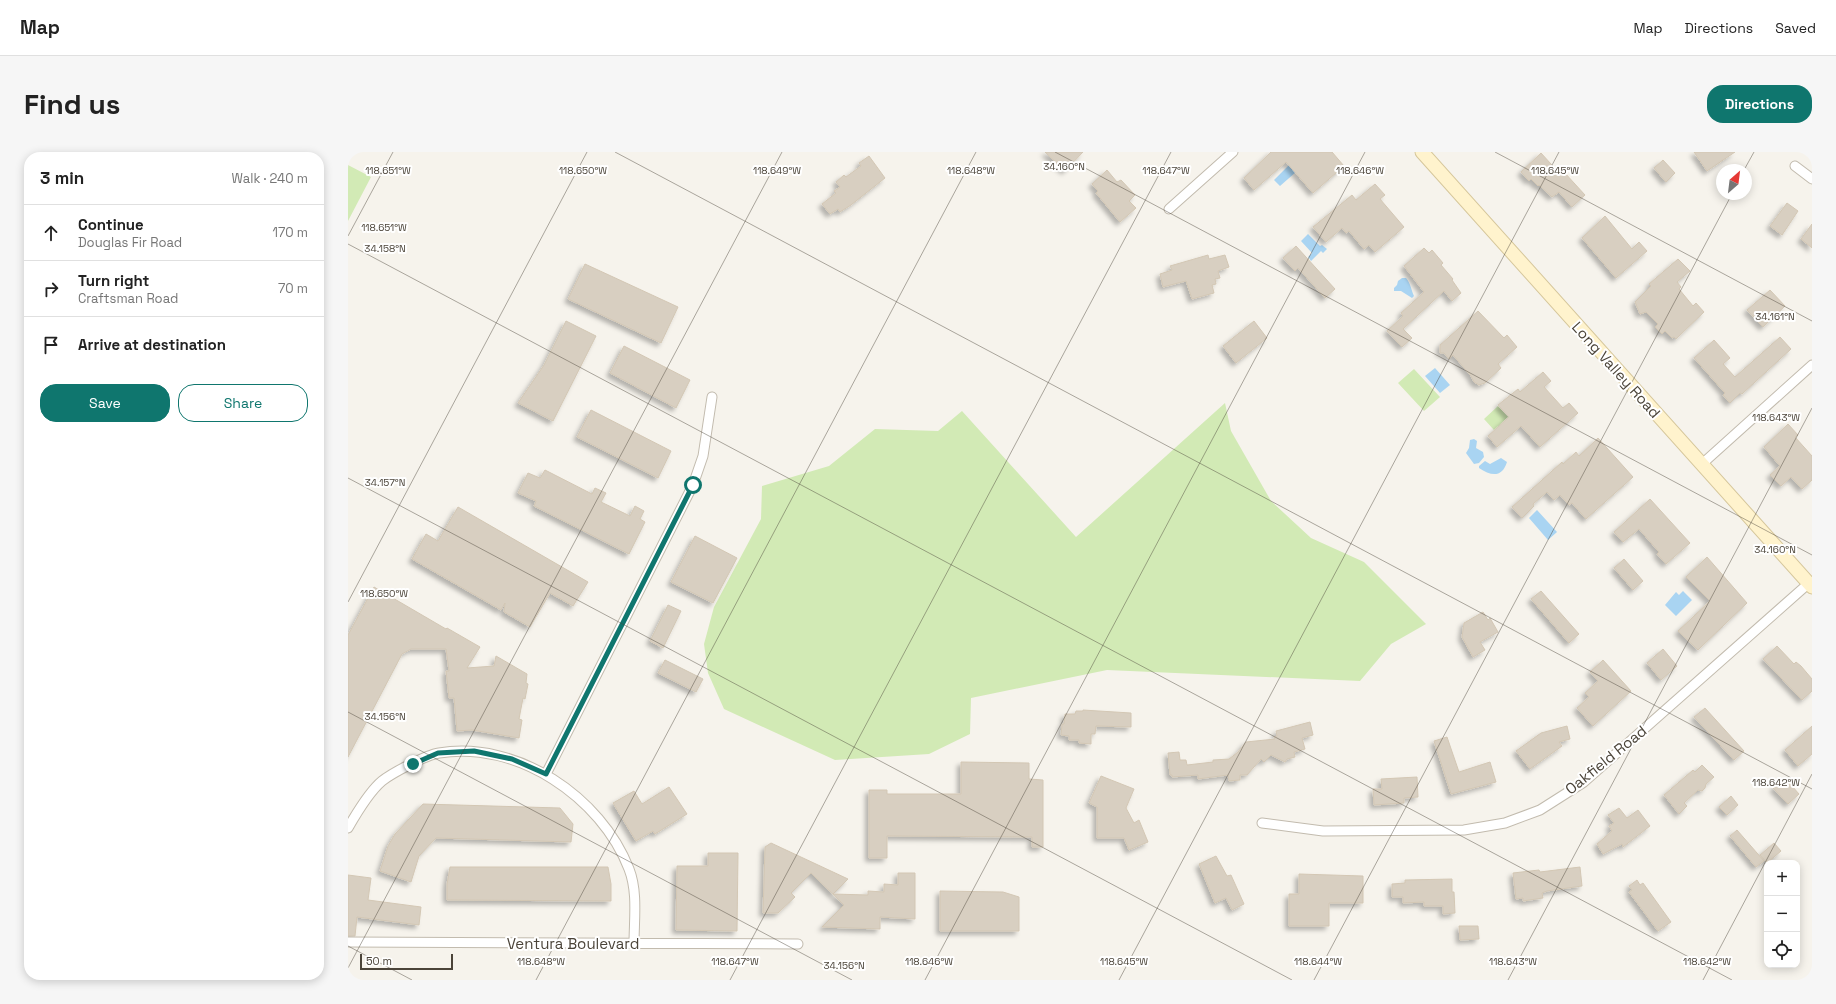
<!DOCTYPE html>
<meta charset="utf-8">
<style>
body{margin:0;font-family:"Space Grotesk",sans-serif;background:#f6f6f6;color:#222}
.controls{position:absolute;right:12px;bottom:12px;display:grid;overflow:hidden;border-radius:8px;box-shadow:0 2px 10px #0003}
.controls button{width:36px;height:36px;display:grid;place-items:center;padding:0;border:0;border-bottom:1px solid #e0e0e0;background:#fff;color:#222;font:20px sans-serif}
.compass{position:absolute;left:1368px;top:12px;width:36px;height:36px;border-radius:50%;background:#fff;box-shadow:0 2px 10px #0003;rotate:28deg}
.scale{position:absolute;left:12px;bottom:10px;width:93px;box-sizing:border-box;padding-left:4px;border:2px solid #4b4439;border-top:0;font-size:11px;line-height:14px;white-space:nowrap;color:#4b4439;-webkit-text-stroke:3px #fff;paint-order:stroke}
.stop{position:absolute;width:12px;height:12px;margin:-9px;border:3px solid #0f766e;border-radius:50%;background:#fff}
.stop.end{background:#0f766e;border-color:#fff;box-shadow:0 1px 4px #0008}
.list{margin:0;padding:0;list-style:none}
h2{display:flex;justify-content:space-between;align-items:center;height:52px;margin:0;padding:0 16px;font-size:17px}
h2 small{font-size:13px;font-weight:400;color:#767676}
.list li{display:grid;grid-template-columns:26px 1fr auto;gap:12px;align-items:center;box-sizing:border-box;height:56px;padding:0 16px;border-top:1px solid #e0e0e0}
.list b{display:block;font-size:15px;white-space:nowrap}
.list p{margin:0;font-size:13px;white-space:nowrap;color:#767676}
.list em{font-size:13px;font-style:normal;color:#767676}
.actions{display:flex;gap:8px;padding:12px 16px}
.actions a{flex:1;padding:9px 0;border:1px solid #0f766e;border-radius:16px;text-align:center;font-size:14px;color:#0f766e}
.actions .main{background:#0f766e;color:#fff}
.icon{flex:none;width:22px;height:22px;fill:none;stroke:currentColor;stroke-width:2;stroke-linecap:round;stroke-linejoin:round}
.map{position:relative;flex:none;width:1464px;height:828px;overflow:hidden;border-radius:16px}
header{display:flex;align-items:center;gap:24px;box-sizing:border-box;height:56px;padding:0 20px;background:#fff;border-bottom:1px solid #e0e0e0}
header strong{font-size:19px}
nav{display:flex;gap:22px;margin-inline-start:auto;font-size:14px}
.intro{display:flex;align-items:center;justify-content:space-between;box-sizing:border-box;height:96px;padding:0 24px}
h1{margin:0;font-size:28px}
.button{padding:10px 18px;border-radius:16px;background:#0f766e;color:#fff;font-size:14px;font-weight:700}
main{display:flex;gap:24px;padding:0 24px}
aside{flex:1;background:#fff;border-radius:16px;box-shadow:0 2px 10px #0003}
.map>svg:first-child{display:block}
</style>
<header>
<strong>Map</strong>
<nav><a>Map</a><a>Directions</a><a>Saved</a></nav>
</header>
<div class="intro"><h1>Find us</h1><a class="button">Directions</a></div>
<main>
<aside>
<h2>3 min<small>Walk · 240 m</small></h2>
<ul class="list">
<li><svg class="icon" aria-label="ahead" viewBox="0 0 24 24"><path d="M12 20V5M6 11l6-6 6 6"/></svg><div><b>Continue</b><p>Douglas Fir Road</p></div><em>170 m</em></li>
<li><svg class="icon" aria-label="right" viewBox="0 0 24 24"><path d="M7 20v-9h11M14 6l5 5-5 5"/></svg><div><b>Turn right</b><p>Craftsman Road</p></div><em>70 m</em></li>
<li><svg class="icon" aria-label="arrive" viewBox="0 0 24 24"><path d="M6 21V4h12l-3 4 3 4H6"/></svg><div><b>Arrive at destination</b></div></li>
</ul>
<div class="actions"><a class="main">Save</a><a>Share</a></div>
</aside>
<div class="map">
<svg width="1464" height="828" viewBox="0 0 1464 828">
<defs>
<filter id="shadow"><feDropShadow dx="-3.5" dy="3.5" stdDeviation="2" flood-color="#0004"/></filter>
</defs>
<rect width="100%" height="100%" fill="#f6f3ec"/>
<!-- green -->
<path fill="#d2eab5" d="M0,13l23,12 -23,44z
M1066,217l26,28 -16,14 -26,-28z
M877,251l6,28 40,70 40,37 53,24 62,62 -35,20 -31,37 -253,-11 -136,28 -1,36 -41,20 -94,6 -111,-51 -16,-36 -4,-29 10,-37 47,-88 1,-33 67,-20 46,-37 63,2 24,-20 114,126z
M1150,254l10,11 -14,13 -10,-11z"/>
<!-- water -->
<path fill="#a9d4f2" d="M941,13l7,7 -16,14 -6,-6z
M960,82l12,12 2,-1 5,4 -4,4 -2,-2 -10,10 -3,-4 4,-4 -11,-12z
M1054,126h4c5,6 5,12 8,18l-2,2 -11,-7h-7v-3l3,-3 1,-4z
M1087,216l15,17 -10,8 -15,-17z
M1126,287l3,2 -1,7 7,4 1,5 -5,6 -5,1 -8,-11 3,-5 1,-8z
M1153,306l6,4c-5,16 -16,14 -28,6v-2l6,-5 5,3z
M1189,358l20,22 -9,8 -19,-22z
M1335,439l9,9 -16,16 -11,-11 11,-13 3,3z"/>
<!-- building -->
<path fill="#d8cfc1" stroke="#d3c7b4" filter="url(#shadow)" d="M697,0h38l-18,19z
M923,0h61l12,14 -31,27 -27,-31 -32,28 -10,-12z
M1346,0h41l-28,19z
M1193,1l20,22 3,-3 21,23 -13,12 -13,-15 -7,5 -13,-12 -1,1 -7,-7 -2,2 -8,-9z
M521,4l16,22 -34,27 -11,7 -2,-3 -8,5 -8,-10 14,-11 -2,-2 6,-4 -4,-5 8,-7 2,2 15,-11 -2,-3z
M1315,8l12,13 -9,9 -12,-14z
M759,18l10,12 4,-2 14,15 -6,6 7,7 -16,14 -24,-29 2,-2 -6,-7z
M1027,32l10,11 -5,4 24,28 -29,25 -6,-7 -5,4 -15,-18 -3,2 -4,-5 -16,14 -13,-15 39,-32 4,5z
M1439,51l11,8 -16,24 -12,-9z
M1257,64l27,33 7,-7 8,9 -31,27 -34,-40z
M1464,72v24l-11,-9z
M948,94l39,43 -10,9 -27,-30 -3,3 -12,-13z
M1076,96l5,5 3,-3 11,13 -2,2 12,14 -1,1 9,13 -9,8 -8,-10 -41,38 9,9 -10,9 -15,-16 16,-15 -2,-3 23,-21 -20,-26z
M860,103l1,4 16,-4 4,12 -11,4 2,7 -5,1 1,5 -4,1 2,8 -22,6 -6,-18 -23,6 -3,-13 12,-4 -2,-4z
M1330,107l12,12 -13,11 4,5 -2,2 14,17 3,-3 8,9 -28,27 -2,-2 -2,1 -7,-7 -3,3 -7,-7 3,-3 -12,-12 -6,2 -5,-12 16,-16 -2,-2z
M237,112l93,43 -17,36 -93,-44z
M1422,138l15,16 -22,21 -16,-17z
M1130,159l26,27 3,-3 10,12 -19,17 3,4 -16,15 -6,2 -5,-3 -3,-6 -18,-21 -4,4 -5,-6h-4v-8z
M218,169l30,15 -43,85 -35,-18 26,-38z
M906,169l13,17 -31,25 -13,-17z
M1432,185l11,12 -49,45 -2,-1 -10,10 -7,-8 2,-2 -31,-35 20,-18 16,18 -7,6 12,13z
M276,194l66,34 -14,28 -66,-35z
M1195,220l8,9 -7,6 19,21 6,-5 9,10 -38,34 -19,-21 -24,21 -9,-11 21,-19 -11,-12 20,-16 2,3z
M243,258l80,41 -13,27 -81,-41z
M1440,272l10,11 -3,2 17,19v24l-10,9 -11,-12 -10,9 -11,-11 10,-9 -16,-19z
M1250,286l35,39 -47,42 -14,-16 -3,2 -9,-10 -6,5 -7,-8 -14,12 1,2 -12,12 -10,-11 50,-45 1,2 13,-12 3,4z
M197,318l47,24 3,-6 11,5 -5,9 29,14 5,-10 9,5 -4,8 5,3 -16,32 -95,-48 2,-5 -18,-8 10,-20 12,5z
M1302,347l40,44 -24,21 -9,-10 2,-2 -20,-23 -16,13 -9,-10z
M110,355l130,75 -15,24 -23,-13 -20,34 -26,-15 1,-9 -4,7 -89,-51 14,-25 12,7z
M347,384l42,22 -24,45 -42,-21z
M1359,405l40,46 -49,47 -20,-19 32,-30 -24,-24z
M1276,407l19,22 -10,9 -19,-22z
M26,435l72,42 1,-1 33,19 -13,21 27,-2 2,-10 31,18 -1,9 2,1 -3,15 -2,-1 -4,21 3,1 -3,18 -47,-8 -15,1 -3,-33h-5l-3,-27h3l-3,-22h-35l-9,5 -54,103v-122z
M1193,439l38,43 -10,9 -38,-44z
M320,453l13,6 -18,37 -13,-7z
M1135,460l5,8 2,-2 8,14 -18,10 5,8 -12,7 -11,-20 2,-14z
M1429,494l17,18 2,-2 5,4 11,13v12l-10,9 -39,-41z
M1315,497l14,17 -16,14 -14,-17z
M317,508l38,19 -7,13 -38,-19z
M1255,508l28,31 -38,35 -16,-18 12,-11 -4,-4 13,-12 -8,-9z
M1357,556l39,43 -10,9 -40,-43z
M735,558l48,3v14l-35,-1 -1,8h-4v10l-12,-1v-3h-10v-4l-8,-1 1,-11h2l1,-10h10l1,-3h7z
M962,570l3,13 -11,3 3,11 -11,3 1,5 -8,2 -2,3 -14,-7 -7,7 -3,-3 -14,16h-7v5l-11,1 -1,-6 -30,4v-4l-26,2v-2h-2l-2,-22 11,-1 1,8h6l1,5 26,-3v-2l16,-1 9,-7 8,-10 29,-3 -1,-2 3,-1 -1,-5z
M1219,574l3,13 -11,3 3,4 -32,23 -14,-18 25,-18z
M1464,574v28l-14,12 -13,-16z
M1099,585l12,35 31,-10 6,20 -45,12 -17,-53z
M613,610l68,1v16l14,1v67h-11v-10l-145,-1v22h-18v-68h18v4h74z
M1354,613l12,12 -8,7 -1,4 -3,3 -4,-1 -14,13 3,3 -8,8 -15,-19 29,-25 2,2z
M753,624l33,13 -8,19 8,15 5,-3 9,22 -19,8 -5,-12h-27v-31l-8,-4z
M1069,625l1,20 -14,1v5l-30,2 -1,-16h9l-1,-10z
M1437,626l14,16 -11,10 -15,-16z
M321,635l18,27 -32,20 -2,-3 -17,10 -23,-38 21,-12 8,13z
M1383,644l7,9 -11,10 -8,-8z
M75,652l137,4 13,16 -2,18 -135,-4 -17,18 -8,26 -31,-11 8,-25 7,-12z
M1271,656l8,10 11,-8 12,16 -27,21 -1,-3 -19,10 -6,-10 15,-13 -3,-5 5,-3 -6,-8z
M1389,678l27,31 -8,6 -26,-31z
M423,691l77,36 -15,15 35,1v-4l16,1v-8l14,1v-12h17v46l-35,-2v12l-58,-2 22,-22 -33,-32 -20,20 4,4 -17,16h-15l2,-66z
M1426,691l7,8 -14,12 -7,-8z
M360,701h30l-1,78 -61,-1 1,-64h31z
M868,704l11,20 4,-1 13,29 -12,6 -6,-12 -11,5 -16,-39z
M102,715h158l3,17v17l-164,-1v-16z
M1232,715l2,19 -35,5 -5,2 1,5 -20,3v-3l-7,1 -3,-26 26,-3 1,2z
M951,722l64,2v27h-34v23h-40v-32h10z
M0,723l23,3 -3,22 53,7 -2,18 -62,-8 -2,19h-7z
M1104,727v13h2l1,21 -12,1v-8h-19v-4l-21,1v-6h-11v-13l13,-1v-3z
M1289,728l3,5 3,-2 28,39 -13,9 -29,-39 3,-2 -3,-4z
M592,739l63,1 16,5v34h-79z
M1111,774h19l1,13 -19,1z"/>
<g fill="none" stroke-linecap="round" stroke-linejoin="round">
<defs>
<path id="street" d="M1447,14l17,13
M821,57l64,-57
M1354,312l110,-99
M198,622l147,-289 10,-29 9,-59
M914,671l61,8 141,-1 41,-7 35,-13 44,-28 225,-199
M0,676c8,-14 22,-37 34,-47 10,-8 44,-26 57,-28 78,-13 162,44 190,116 9,23 5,51 5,75
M0,790l450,2"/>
<path id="secondary" d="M1074,0l390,435"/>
</defs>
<!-- street casing -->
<use href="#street" stroke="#c2bbae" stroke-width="11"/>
<!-- secondary casing -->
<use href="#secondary" stroke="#d6c79b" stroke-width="15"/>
<!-- street -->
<use href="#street" stroke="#fff" stroke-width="9"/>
<!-- secondary -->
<use href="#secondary" stroke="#fff3cd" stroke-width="13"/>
</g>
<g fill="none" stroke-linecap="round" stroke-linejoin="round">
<!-- route -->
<path stroke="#0f766e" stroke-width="5" d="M65,612l25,-11 36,-2 38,8 34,15 147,-289"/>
</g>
<!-- ticks -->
<path fill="none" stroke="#4b4439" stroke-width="1" stroke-opacity="0.45" d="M267,0l1197,637M707,0l757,403M1147,0l317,169M1396,18l10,-18M0,84l45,-84M0,92l1384,736M0,326l944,502M0,450l239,-450M0,560l504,268M0,794l64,34M0,816l434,-816M188,828l440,-828M382,828l441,-828M577,828l440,-828M771,828l440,-828M966,828l418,-786M1160,828l304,-572M1355,828l109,-206"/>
<g text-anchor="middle" stroke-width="4" stroke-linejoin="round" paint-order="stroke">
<!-- street labels -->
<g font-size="15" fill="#4b4439" stroke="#fff">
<text transform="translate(1268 218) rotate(48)" y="5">Long Valley Road</text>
<text transform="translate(1258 608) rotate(-39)" y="5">Oakfield Road</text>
<text x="225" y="797">Ventura Boulevard</text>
</g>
</g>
<g font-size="10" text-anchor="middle" fill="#4b4439" stroke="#fff" stroke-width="4" stroke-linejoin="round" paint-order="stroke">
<text x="716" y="18">34.160°N</text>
<text x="40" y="22">118.651°W</text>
<text x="235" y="22">118.650°W</text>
<text x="429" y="22">118.649°W</text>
<text x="623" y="22">118.648°W</text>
<text x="818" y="22">118.647°W</text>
<text x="1012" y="22">118.646°W</text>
<text x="1207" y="22">118.645°W</text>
<text x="36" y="79">118.651°W</text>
<text x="37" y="100">34.158°N</text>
<text x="1427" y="168">34.161°N</text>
<text x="1428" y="269">118.643°W</text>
<text x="37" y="334">34.157°N</text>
<text x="1427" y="401">34.160°N</text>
<text x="36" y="445">118.650°W</text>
<text x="37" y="568">34.156°N</text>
<text x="1428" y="634">118.642°W</text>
<text x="193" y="813">118.648°W</text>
<text x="387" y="813">118.647°W</text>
<text x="581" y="813">118.646°W</text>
<text x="776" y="813">118.645°W</text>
<text x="970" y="813">118.644°W</text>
<text x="1165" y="813">118.643°W</text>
<text x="1359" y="813">118.642°W</text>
<text x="496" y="817">34.156°N</text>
</g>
</svg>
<div class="controls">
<button>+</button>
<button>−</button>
<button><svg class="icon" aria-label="locate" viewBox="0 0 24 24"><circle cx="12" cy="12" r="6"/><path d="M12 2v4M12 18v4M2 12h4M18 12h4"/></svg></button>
</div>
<svg class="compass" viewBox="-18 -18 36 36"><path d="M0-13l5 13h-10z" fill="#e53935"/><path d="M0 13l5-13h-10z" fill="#767676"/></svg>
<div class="scale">50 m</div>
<div class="stop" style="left:345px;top:333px"></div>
<div class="stop end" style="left:65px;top:612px"></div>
</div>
</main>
